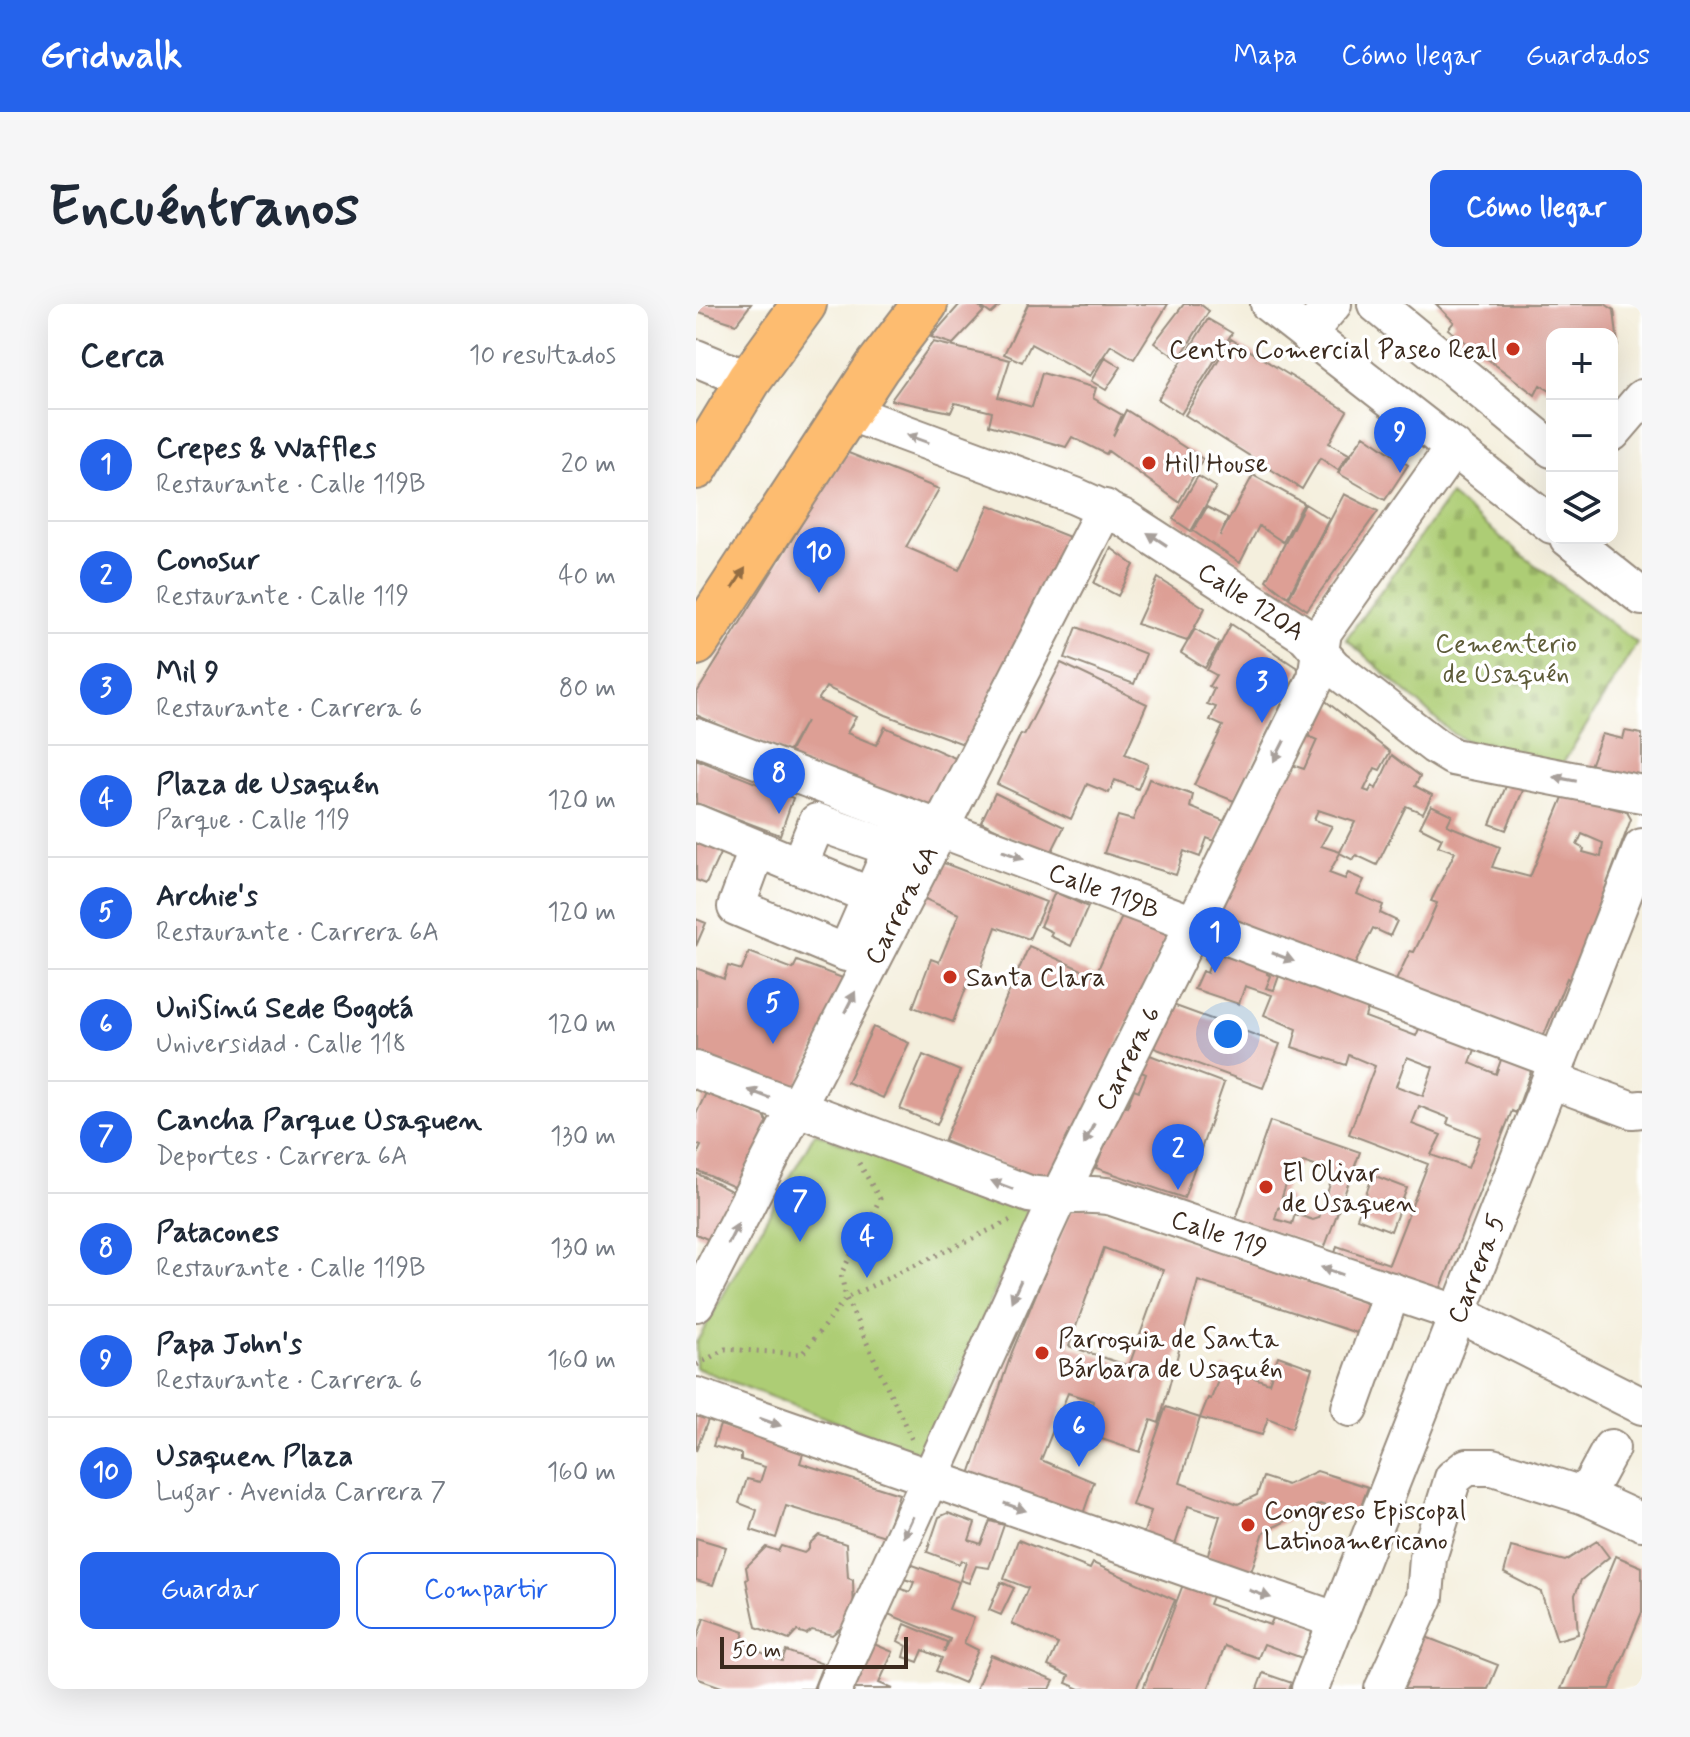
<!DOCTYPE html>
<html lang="es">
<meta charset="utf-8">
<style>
body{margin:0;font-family:Mynerve,sans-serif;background:#f6f6f7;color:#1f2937}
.controls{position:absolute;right:24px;top:24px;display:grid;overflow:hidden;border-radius:16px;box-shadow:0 8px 32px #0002}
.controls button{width:72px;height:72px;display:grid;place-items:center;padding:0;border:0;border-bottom:2px solid #e0e1e3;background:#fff;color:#1f2937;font:40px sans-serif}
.scale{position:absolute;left:24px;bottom:20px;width:188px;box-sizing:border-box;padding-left:8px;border:4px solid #3b2a1e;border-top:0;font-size:22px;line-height:28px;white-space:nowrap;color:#3b2a1e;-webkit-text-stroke:6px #fff;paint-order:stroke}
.you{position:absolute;left:532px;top:730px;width:28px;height:28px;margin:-20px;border:6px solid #fff;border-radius:50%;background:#1a73e8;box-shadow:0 0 0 12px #1a73e833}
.badge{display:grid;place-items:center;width:52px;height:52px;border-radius:50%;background:#2563eb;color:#fff;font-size:26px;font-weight:700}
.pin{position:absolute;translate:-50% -66px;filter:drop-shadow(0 2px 4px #0008)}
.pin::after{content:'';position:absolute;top:42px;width:28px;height:24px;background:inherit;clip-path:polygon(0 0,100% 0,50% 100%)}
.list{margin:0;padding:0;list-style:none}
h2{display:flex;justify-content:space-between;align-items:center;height:104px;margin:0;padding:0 32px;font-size:34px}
h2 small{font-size:26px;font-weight:400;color:#747a83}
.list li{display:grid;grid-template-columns:52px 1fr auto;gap:24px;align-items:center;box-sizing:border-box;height:112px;padding:0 32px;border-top:2px solid #e0e1e3}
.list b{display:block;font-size:30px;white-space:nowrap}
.list p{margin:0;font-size:26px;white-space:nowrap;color:#747a83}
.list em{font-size:26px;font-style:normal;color:#747a83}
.actions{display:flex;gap:16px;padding:24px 32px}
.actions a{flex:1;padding:18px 0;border:2px solid #2563eb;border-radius:16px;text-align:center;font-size:28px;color:#2563eb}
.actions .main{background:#2563eb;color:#fff}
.icon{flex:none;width:44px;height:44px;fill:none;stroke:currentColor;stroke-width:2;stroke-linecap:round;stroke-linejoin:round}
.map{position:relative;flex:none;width:946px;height:1385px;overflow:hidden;border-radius:16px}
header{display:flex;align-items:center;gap:48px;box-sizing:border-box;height:112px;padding:0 40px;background:#2563eb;color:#fff}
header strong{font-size:38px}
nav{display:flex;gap:44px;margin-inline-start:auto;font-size:28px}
.intro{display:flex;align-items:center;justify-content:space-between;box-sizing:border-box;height:192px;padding:0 48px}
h1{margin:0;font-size:56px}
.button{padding:20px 36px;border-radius:16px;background:#2563eb;color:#fff;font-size:28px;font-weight:700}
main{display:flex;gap:48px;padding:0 48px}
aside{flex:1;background:#fff;border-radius:16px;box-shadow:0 8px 32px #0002}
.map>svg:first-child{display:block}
</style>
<header>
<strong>Gridwalk</strong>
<nav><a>Mapa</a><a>Cómo llegar</a><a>Guardados</a></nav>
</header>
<div class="intro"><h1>Encuéntranos</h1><a class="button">Cómo llegar</a></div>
<main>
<aside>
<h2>Cerca<small>10 resultados</small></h2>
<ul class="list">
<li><span class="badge">1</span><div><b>Crepes &amp; Waffles</b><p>Restaurante · Calle 119B</p></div><em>20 m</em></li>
<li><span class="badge">2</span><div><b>Conosur</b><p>Restaurante · Calle 119</p></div><em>40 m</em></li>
<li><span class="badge">3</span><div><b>Mil 9</b><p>Restaurante · Carrera 6</p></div><em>80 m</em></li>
<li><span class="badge">4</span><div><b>Plaza de Usaquén</b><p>Parque · Calle 119</p></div><em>120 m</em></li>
<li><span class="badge">5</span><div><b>Archie's</b><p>Restaurante · Carrera 6A</p></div><em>120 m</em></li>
<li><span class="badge">6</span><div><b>UniSinú Sede Bogotá</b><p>Universidad · Calle 118</p></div><em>120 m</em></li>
<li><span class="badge">7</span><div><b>Cancha Parque Usaquen</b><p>Deportes · Carrera 6A</p></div><em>130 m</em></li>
<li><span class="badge">8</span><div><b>Patacones</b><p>Restaurante · Calle 119B</p></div><em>130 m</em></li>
<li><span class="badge">9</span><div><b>Papa John's</b><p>Restaurante · Carrera 6</p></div><em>160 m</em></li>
<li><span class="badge">10</span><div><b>Usaquen Plaza</b><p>Lugar · Avenida Carrera 7</p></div><em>160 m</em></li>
</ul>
<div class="actions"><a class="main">Guardar</a><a>Compartir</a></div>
</aside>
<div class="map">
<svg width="946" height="1385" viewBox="0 0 946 1385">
<defs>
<pattern id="cemetery-stones" width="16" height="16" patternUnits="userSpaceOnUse" patternTransform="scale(2)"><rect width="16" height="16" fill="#adcd75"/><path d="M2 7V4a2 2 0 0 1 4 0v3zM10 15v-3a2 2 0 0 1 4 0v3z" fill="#96b065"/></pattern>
</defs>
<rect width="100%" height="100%" fill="#fff"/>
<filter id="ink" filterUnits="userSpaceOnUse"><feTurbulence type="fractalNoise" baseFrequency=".0125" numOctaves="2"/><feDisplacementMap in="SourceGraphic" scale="16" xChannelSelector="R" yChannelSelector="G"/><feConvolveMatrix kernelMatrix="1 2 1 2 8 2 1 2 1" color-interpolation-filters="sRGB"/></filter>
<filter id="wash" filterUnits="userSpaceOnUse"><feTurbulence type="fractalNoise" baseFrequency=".006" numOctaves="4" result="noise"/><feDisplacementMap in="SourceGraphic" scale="32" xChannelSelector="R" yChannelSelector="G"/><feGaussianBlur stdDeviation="1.8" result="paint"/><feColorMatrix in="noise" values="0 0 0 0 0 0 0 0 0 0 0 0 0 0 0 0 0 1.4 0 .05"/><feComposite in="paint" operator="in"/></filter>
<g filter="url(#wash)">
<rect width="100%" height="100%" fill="#f4efdd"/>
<!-- green -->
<path fill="#adcd75" stroke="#747c4a" stroke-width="2" d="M119,829l214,79 -104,241 -16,-3 -213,-82v-25z"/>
<!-- cemetery -->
<path fill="url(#cemetery-stones)" stroke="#747c4a" stroke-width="2" d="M754,191l72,60 115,88 -75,122 -86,-19 -23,-12 -107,-95z"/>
<g id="blocks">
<!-- building -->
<path fill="#dd9f95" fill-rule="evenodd" d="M0,0h55l-15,20 -40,-13z
M264,0h17l7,7 -31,33 -22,-7z
M281,0h25l-11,10z
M332,0h140l-34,55 -23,-14 -21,31 -59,-32 -9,18 -18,-8z
M488,0h16l9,7 -30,48 -25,-16z
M740,0h169l9,6 4,35 -6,7v-18h-60v58l-12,-7 -5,10 -87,-66 6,-7z
M512,15l24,14 -51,81 -23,-15z
M535,35l116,72 -18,32 20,11 -11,16 -18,-12 -18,31 -117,-74z
M237,38l77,18 -12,37 34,10 10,-34 54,15 -3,10 29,17 -9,21 13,-26 77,49 -24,43 -71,-51 -2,3 -34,-17 -6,10 -77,-22 3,-13 -37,-9 -4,9 -60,-12z
M409,53l16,10 -15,23 -15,-9z
M668,131l44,30 -23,35 -47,-27z
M150,148l93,37 -33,58 53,23 30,-65 83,33 -106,207 -80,-30 -60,-28 -8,13 38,17 -9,16 29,12 9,-18 79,35 -28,48 -150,-51 20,-38 -19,33 -91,-39v-21z
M557,171l51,28 -21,39 -24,-16 -19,37 -47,-32 14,-24 21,11 -8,18z
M502,172l18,11 -25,44 -18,-12z
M648,190l34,17 -71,99 -18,-12z
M609,200l24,15 -41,78 -22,-17z
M415,244l23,17 -16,31 -24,-13z
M462,274l47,30 -18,33 -50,-17z
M535,320l68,45 -65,132 -40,-16 29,-59 -13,-6 6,-13 -9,-3 7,-15 -5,-3 7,-11 -9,-5z
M381,323l69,27 -12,30 -69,-26z
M499,325l25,14 -15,25 -24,-15z
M365,359l86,41 -22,50 23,10 -10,25 -23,-9 -6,13 -22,-9 -16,35 -74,-35 24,-50 3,1z
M627,395l67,53 -10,18 -5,-2 -11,22 5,2 3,-6 4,3 16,-34 28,21 -5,10 17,9 -9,18 -17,-7 -29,59 -21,-10 -3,5 -13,-7 -11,20 16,6 3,-6 16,7 -7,14 26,11 -3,8 17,8 -7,15 -17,-8 -22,44 -142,-52 77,-157 18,6 13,-29 -13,-6zM622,506l37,12 -15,30 -19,-6 11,-20 -18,-6z
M929,427l17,3v45l-54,-8 14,-37 21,5z
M0,455l97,39 -13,37 -84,-32z
M453,475l44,16 -3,12 34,14 -7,21 -10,-4 -7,19 -16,-6 -8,24 -72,-22 14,-37 15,4z
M813,475l16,7 -19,44 -16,-6z
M299,489l69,34 -14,28 -69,-33z
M868,491l63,17 4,7 -60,161 -4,-2 -25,62 -150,-51 18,-38 4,1 13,-26 10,-23 -6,-2 24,-49 -17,-6 4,-8 -22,-11 11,-22 21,10 -5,10 53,22 -8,20 38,10zM886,530l21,9 -2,14 -18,-5 1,-3 -7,-4z
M0,529l28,12 -18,39 -10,-4z
M245,558l105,40 -17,37 -33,-12 -18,49 -7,-1 -18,47 -40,-15 18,-48 8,3 20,-48 -34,-15z
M359,588l33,15 -17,39 -21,-10 2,-4 -12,-6z
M429,606l45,21 -117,255 -109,-45 85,-195 66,30z
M0,615l10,4 -10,23z
M516,640l57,22 -2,8 4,2 -5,12 8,2 6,-17 89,32 -4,12 51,19 5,-12 55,23 -6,16 26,11 6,-17 30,11 -16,45 -4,-2 -74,184 -104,-38 3,-11 52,18 39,-100 -79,-30 26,-68 -26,-11 -3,10 -54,-18 5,-18 -33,-14 8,-20 -27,-9 -6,18 -45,-15 8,-18 5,2 3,-9 -5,-5zM711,753l26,10 -10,29 -27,-10zM723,802l30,12 -2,6 33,13 -12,31 -37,-13 10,-20 -29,-11z
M53,648l44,17 4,-8 51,19 -52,108 -100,-33v-87l28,11 4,-13 14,4z
M474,700l110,40 -17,44 -109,-40z
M177,723l36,16 -26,55 -36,-16z
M451,750l77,29 -40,115 -88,-30 19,-49 3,1 5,-14 4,1 7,-18 5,2 7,-17 -7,-3z
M227,751l37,16 -23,54 -37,-16z
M10,789l58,23 7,13 -30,61 -45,-20v-13l5,-11 -5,-2v-30z
M574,817l90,31 -36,97 -88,-30zM607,858l24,8 5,8 -13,40 -6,2 -18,-6 -3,10 -17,-5 3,-11 13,-7 -2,-4h-7l10,-30 3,1z
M0,869l43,22 -23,48 -20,-9z
M677,871l34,13 -16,43 -34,-13z
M388,902l291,100 -12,29 -165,-54 -39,142 -8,-3 -11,32 -53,-18 6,-33 -25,-8 -27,67 53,22 -12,35 -114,-37 44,-128 59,-142zM408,944l59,22 -34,96 -60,-20z
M582,1052l34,12 -20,60 -24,-10 -6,17 -62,-17 8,-20 3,1 12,-32 46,16z
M470,1103l34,11 -20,65 58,21 19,-9 6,-18 24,8 30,-14 51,16 -11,30 -37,-13 -56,28 -13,40 -44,-15 13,-41 -32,-10 -14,42 -32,-10 9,-27 -19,-6z
M0,1111l12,5 -12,31z
M24,1121l28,9 2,-4 55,17 -5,16 99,31 -14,42 -99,-30 -10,32 -25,-8 6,-20 -18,-7 8,-24 13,3 5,-15 -24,-7v-6l-28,-8z
M252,1209l27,10 -6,17 12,4 9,-23 14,4 -15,43 -13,-2 -7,17 -9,-3 6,-18 -5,-2 -2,4 -32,-12 12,-35z
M123,1231l27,9 2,34 5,2 1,37 -22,18 -20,-5 -6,4 -9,-3 -8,9 -33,-13 -10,-47 2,-1 -2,-12 20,-20 12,4 3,-5 23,7 5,-4v-5z
M0,1234l30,9 -13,38 -17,-5z
M322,1236l72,29 3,-6 82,37 -39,89h-56l-14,-6 3,-7 -21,-10 10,-22 -46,-20 16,-36 -24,-9z
M901,1237l12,16 -28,23 -6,15 3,39 -21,6 -16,-48 -37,-19 7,-26 54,14z
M920,1252l26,11v45l-32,77h-49z
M214,1260l49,18 -10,27 25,9 -10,25 14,7 -14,33 -28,-12 6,-13 -19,-8 -5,12 -14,-5 3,-11 -9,-5 7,-17 42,18 -3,10 6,-13 -62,-25 10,-26 12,4 4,-10 -10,-3z
M305,1278l13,6 -13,27 -12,-5z
M488,1278l29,12 -4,10 61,21 6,-13 39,15 -13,31 -38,-14 -6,14 -33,-12 -17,43h-65z
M8,1314l40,14 -3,12 41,17 4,-10 37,13 -10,25h-86l-31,-11v-36z
M722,1330l80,31 -10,24h-92z
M178,1340l19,8 -14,31 14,6h-39z
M295,1351l63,26 -4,8h-74z
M567,1369l29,10 -3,6h-32z"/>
</g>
</g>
<g filter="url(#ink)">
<use href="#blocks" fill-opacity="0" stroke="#988c7e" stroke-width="2"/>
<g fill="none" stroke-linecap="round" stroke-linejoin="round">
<defs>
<g id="minor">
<path d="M573,0l283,221"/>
<path d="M680,0l176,145"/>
<path d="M611,30l26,-30"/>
<path d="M0,54l53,22"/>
<path id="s1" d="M152,108l227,84 49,22 182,118 27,31 102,79 18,11 189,37"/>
<path d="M916,129l30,-35"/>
<path d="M872,234l74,59"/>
<path id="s2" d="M0,433l862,324"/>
<path d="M0,519l175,73"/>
<path d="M61,546l-21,57 110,46 60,-137"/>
<path d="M103,562l18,-44 74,26"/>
<path id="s3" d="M0,766l333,124c27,5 55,-3 83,3l347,117 183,92"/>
<path d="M855,776l81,30 10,-1"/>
<path id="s4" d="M0,999l409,-795"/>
<path d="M0,1092l642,225"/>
<path d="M654,1104l42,-117"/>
<path d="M889,1192l26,-48"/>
<path id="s5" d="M138,1385l226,-495 256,-516 7,-46 131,-185"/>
<path id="s6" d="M614,1385l332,-842"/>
<path d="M687,1385l42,-92 3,-39 25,-80 14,-11h26l92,29 57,26"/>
</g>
<path id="major" d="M0,163l53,-87 55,-76
M0,339l181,-276 48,-63"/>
</defs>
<!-- minor casing -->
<use href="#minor" stroke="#988c7e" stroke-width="40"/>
<!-- major casing -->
<use href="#major" stroke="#988c7e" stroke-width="48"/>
<!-- path -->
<path stroke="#988c7e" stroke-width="5" stroke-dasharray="2 6" stroke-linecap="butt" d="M163,859l21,36 -39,75 5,24 67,144
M1,1061l28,-16 77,5 44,-56 167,-79"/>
<!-- minor -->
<use href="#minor" stroke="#fff" stroke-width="36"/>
<!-- major -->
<use href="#major" stroke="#fdbc70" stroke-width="44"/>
</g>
<!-- one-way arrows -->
<defs><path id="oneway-solid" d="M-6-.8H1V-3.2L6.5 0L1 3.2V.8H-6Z" transform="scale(2)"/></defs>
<g fill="#a79f9a">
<use href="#oneway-solid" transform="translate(222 135) rotate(-160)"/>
<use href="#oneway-solid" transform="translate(461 235) rotate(-147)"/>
<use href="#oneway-solid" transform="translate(583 447) rotate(117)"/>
<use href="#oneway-solid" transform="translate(869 475) rotate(-169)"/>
<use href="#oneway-solid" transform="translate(317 551) rotate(21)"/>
<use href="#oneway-solid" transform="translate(587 653) rotate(21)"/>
<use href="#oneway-solid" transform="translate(154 698) rotate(-63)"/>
<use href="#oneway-solid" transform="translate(63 790) rotate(-159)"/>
<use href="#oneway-solid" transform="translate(393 830) rotate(116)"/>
<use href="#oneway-solid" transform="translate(306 881) rotate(-159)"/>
<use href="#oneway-solid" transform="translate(37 930) rotate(-64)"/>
<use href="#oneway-solid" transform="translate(636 967) rotate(-161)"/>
<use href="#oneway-solid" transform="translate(320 987) rotate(114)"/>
<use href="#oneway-solid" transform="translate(74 1118) rotate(19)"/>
<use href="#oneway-solid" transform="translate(319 1203) rotate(19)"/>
<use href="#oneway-solid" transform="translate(212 1223) rotate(115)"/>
<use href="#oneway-solid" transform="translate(564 1290) rotate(19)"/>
</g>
<use fill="#926c43" href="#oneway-solid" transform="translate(43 274) rotate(-57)"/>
</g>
<!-- markers -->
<g fill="#c8321e" stroke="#fff" stroke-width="3">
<circle cx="817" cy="45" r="8"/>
<circle cx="453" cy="159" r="8"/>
<circle cx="254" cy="673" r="8"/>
<circle cx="570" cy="883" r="8"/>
<circle cx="346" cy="1049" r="8"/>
<circle cx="552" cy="1221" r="8"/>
</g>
<g text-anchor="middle" stroke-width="7" stroke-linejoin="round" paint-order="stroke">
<!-- poi labels -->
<g font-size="26" fill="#3b2a1e" stroke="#fff" text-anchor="start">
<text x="801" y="54" text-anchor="end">Centro Comercial Paseo Real</text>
<text x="469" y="168">Hill House</text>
<text x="270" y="682">Santa Clara</text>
<text x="586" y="877">El Olivar<tspan x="586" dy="30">de Usaquen</tspan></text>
<text x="362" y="1043">Parroquia de Santa<tspan x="362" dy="30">Bárbara de Usaquén</tspan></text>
<text x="568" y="1215">Congreso Episcopal<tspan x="568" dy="30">Latinoamericano</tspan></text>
</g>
<!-- street labels -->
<g font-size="26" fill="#3b2a1e" stroke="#fff">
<text dy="9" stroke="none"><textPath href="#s1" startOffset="448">Calle 120A</textPath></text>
<text dy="9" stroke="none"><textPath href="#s2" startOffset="436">Calle 119B</textPath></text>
<text dy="9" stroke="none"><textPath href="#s4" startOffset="448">Carrera 6A</textPath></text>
<text dy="9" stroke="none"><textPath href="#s5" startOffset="696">Carrera 6</textPath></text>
<text dy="9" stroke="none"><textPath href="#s3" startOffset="552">Calle 119</textPath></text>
<text dy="9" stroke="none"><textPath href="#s6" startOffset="452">Carrera 5</textPath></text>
</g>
<!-- park labels -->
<g font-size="26" fill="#5d5b38" stroke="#fff">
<text x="810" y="348">Cementerio<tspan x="810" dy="30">de Usaquén</tspan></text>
</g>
</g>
</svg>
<div class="controls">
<button>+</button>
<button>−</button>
<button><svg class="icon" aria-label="layers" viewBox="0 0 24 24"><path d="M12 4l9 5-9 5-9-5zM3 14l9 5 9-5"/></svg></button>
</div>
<div class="scale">50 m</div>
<div class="you"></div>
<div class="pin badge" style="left:519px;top:669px">1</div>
<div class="pin badge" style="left:482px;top:886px">2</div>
<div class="pin badge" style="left:566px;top:419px">3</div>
<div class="pin badge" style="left:171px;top:974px">4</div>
<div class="pin badge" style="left:77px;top:740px">5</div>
<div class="pin badge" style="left:383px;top:1163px">6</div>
<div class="pin badge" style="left:104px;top:938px">7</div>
<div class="pin badge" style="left:83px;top:510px">8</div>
<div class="pin badge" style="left:704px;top:169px">9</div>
<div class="pin badge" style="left:123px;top:289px">10</div>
</div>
</main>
